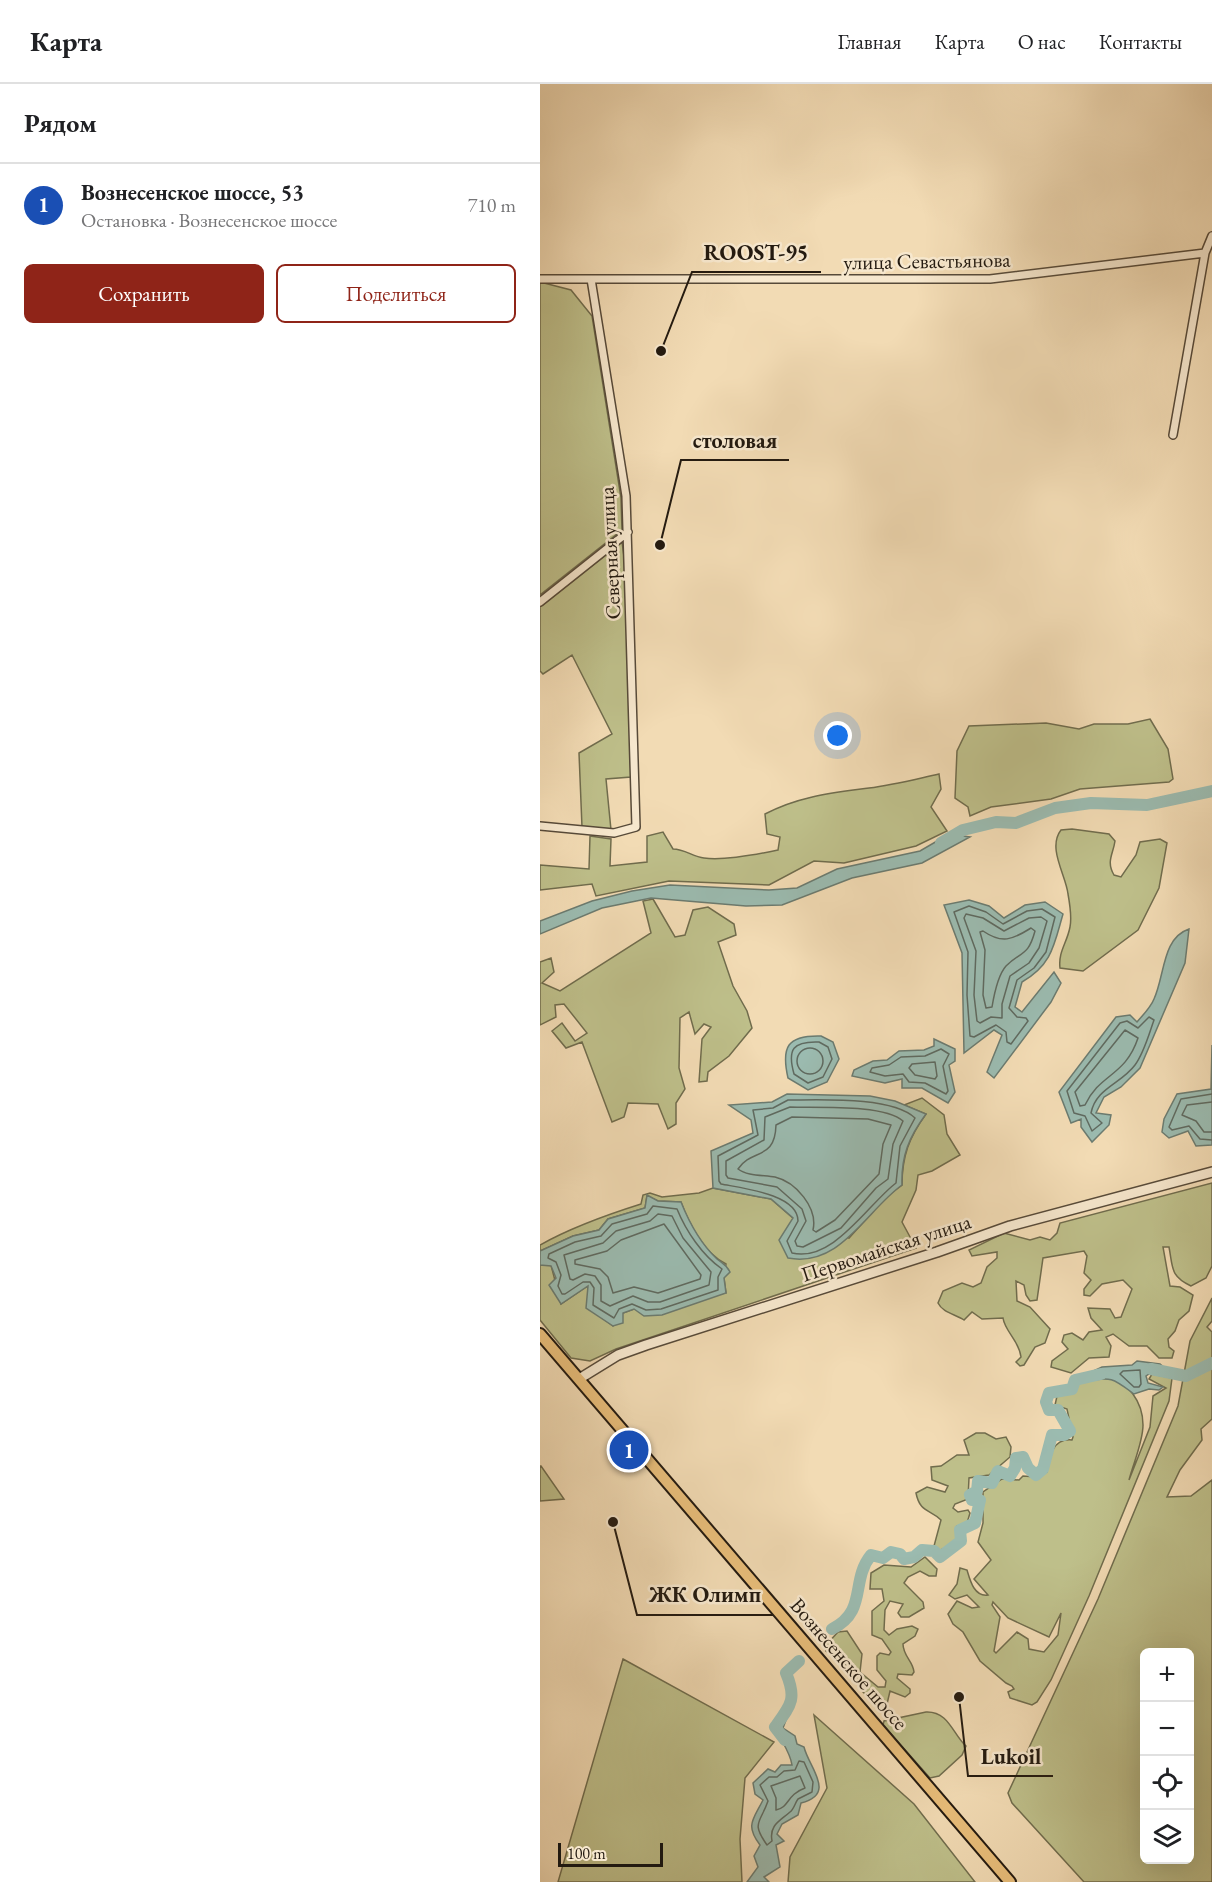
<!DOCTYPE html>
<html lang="ru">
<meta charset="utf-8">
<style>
body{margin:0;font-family:"EB Garamond",serif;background:#f6f6f6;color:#202124}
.controls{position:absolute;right:18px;bottom:18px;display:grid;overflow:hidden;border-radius:9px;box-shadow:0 6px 24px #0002}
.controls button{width:54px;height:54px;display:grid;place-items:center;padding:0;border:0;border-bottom:2px solid #e0e0e0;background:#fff;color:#202124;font:30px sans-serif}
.scale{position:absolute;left:18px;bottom:15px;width:105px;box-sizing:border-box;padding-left:6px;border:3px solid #231a10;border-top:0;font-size:16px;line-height:21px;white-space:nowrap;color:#231a10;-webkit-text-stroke:4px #f7e8ce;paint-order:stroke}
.you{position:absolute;left:298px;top:652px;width:21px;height:21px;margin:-15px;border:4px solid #fff;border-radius:50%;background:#1a73e8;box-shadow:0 0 0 9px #1a73e833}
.badge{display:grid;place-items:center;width:39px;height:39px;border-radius:50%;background:#8f2418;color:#fff;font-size:20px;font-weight:700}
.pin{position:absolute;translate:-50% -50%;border:3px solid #fff;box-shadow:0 2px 6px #0006}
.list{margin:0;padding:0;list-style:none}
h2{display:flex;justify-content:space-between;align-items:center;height:78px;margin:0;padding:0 24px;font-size:26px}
h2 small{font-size:20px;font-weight:400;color:#757577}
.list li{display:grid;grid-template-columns:39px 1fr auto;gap:18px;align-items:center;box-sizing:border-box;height:84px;padding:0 24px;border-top:2px solid #e0e0e0}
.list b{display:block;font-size:22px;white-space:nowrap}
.list p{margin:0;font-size:20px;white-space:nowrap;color:#757577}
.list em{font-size:20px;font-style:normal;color:#757577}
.actions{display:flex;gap:12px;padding:18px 24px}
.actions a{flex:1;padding:14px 0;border:2px solid #8f2418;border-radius:9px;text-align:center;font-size:21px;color:#8f2418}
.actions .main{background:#8f2418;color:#fff}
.icon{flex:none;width:33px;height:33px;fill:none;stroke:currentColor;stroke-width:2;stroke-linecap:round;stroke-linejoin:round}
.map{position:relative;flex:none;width:672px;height:1798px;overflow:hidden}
header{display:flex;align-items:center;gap:36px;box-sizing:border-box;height:84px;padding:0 30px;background:#fff;border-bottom:2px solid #e0e0e0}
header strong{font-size:28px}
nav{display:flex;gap:33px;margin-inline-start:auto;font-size:21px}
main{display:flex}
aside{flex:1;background:#fff}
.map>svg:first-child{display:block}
</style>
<header>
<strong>Карта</strong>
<nav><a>Главная</a><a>Карта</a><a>О нас</a><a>Контакты</a></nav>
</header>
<main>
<aside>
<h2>Рядом<small></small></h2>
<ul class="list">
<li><span class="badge" style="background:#1a4fb4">1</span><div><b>Вознесенское шоссе, 53</b><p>Остановка · Вознесенское шоссе</p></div><em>710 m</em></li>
</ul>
<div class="actions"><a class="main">Сохранить</a><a>Поделиться</a></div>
</aside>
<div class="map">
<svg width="672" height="1798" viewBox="0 0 672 1798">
<rect width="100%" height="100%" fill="#f2dbb4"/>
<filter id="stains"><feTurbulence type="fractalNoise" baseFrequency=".00333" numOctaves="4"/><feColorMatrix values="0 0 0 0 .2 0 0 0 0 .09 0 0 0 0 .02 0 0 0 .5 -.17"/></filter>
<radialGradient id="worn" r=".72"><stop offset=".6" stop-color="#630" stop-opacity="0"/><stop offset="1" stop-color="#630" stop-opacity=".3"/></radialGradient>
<!-- green -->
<path fill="#bebf8a" stroke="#706c4d" stroke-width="1.5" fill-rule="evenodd" d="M0,198l31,8 21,26 29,182 1,32 -82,65z
M82,458l3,22 6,213 -25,2 5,51 -29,-3 -3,-74 33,-19 -40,-79 -29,19 -3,-3v-64z
M610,635l18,30 5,30 -4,3 -89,7 -29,10 -60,8 -21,9 -2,-9 -13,-9 2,-47 12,-25 77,-3 33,6 15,-5h34z
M399,690l2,15 -10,18 16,24 -31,15 -72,17 -30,-2 -45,24 -100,-4 -73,15 -4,-12 -52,6v-25l49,4 1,-33 21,3 -1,27 37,-4v-26l16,-4 10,17c12,0 20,8 31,9 19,3 55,-4 74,-8l2,-13 -13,-3 -2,-20c34,-18 67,-21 104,-26 24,-3 47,-9 70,-14z
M532,745l37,5 6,7c-2,14 -9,20 -1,34l7,2 15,-22 4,-13 20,-3 7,4 -8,45 -21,42 -55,41 -23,-3c-2,-16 7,-25 10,-41 2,-10 0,-22 -2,-33 -2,-19 -21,-46 -7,-64z
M113,815l22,38 10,-2 8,-25 15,-3 26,17 2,11 -18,7 15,44 14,25 5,17 -23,28 -21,16 -1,9 -8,1 3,-43 9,-12 -7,-3 -9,10 -6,-22 -9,6 -1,50 6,21 -9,14v21l-8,5 -10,-25 -30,-1 -4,14 -12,5 -30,-80 -16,6 -14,-17 10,-8 13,18 12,-8 -23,-29 -9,1 1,12 -16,8v-63l11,-4 3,14 -12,11 18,8 91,-58 -8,-32z
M382,1014l22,17 3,19 13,21 -28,16 -14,4 -2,15 -14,32 14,26 -300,101 -26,12 -19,-3 -31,-38v-55h11l10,39 28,-19 12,32 12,9 10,-13 11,-4 92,-16 -2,-15 2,-14c-22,-11 -37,-40 -45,-62l-23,-1 -11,-5 -2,12 -37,11 -9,11 -26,6 -33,15v-6c32,-18 66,-30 101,-41l2,-9 7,-2 12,4 37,-4 14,-5 58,11 22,19 56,20 37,-41 16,-12c0,-28 7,-48 24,-71l-22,-9z
M672,1099v83l-6,12 -15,8c-21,-10 -18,-18 -22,-39h-6l7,39 10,1 13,8 -4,16 -10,9 -4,11 -7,8 1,8 5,4 -2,7h-13l-12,-12h-18l-16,-12 -7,3 5,9 -2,11 -20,1 -18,15 -20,-6 1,-6 16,-12 -6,-7 2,-7 8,-2 11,7 6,-8 13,-2 -11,-12 -3,-10 22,1 5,9 6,-1 11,-28 -9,-9 -21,4 -12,12 -6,-1v-6l7,-9 -7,-7 3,-17 -3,-5 -41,7 -6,42 -7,1 -4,-6 -2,-10 -8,-4 1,20 13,6 20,22 -5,14 -10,4 -11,18 -4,1 -4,-4 5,-5c-2,-17 -16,-25 -18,-39l-21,1 -10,-7 -8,8c-9,-6 -21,-7 -26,-17l5,-12 19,-8 11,4 8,-4 6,-16 10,-9v-6l-25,4 -3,-6 35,-17 26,7 10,-3 10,3 7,-7 3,-10z
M672,1214v23l-5,6 5,5v87l-11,10 1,11 -22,30 -13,27 24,-1 21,-16v402h-128l-72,-79 -4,-10 90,-194 80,-193 12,-65zM604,1568h46v208h-46z
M612,1290l20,4 -3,23 -80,195 -38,84 -14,22 -5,3 -22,-7 -2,-6 6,-3 -2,-3 -6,-3 -26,-22 -17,-29 -10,-8 -5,-10 9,-13 15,7 7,-1 -12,-12 -12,4 -6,-4 8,-11 3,-16 7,2c3,10 7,27 21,25l-14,-16 17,-19 -13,-18 5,-19v-31l19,-13 17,1 4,-4 14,1 10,-5c2,-16 6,-34 25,-32l1,-3 -6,-28 -12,-4 2,-9 16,-4 5,-9c7,-2 21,-8 28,-7 22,5 37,26 37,49 0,17 -10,39 -14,55l21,-53 3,-31 13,-8 -17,-9zM453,1518l15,16 41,19 12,-24 -3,22 -14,17 -15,-3 -1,-10 -11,-7 -21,21 -2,-2 6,-34 -8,-12z
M436,1349h9l11,6 10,-2 5,10 -1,10 -21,18 -20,3 -1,21 -13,5 -2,4 5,4 10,-2 2,3 -3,10 -10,3 -1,16 -17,9 -5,-5 7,-26c-11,-11 -21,-7 -25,-27l11,-6 18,5 3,-6 -16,-6 -1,-13 10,-1 16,-11h12l-5,-15z
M0,1382h1l23,33 -24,2z
M385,1473l12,12 -1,7h-7l-9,-5 -12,6 -4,6 19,19 1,6 -15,9h-8l-3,-4 5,-9 -13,-3 -5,9 -1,20 5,5 8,-6 15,-3 6,3 -3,7 -12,8c0,12 10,17 11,28l-2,3 -14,-1 -1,4 13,11v4l-5,4 -15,-6 -3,13 -9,2 -15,-14 -18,-28 -19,-13v-6l12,-13 9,-1 15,23 -2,18 18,15h7l1,-6 -9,-11v-14l3,-3 9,2 2,-3 -9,-13 -10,-4v-24l12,-10 -2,-12h-12l1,-16 13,-8 27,2z
M83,1575l151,83 -29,36 -5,61 2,43h-184z
M386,1628c23,-1 27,23 40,34l-4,9 -23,21 -9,2 -47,-53 1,-4z
M274,1631l100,89 61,78h-187l2,-25 37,-69z"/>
<!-- water -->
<path fill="#9bbbb0" stroke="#6b7b70" stroke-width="1.5" d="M409,750l21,3 -48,26 -70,15 -70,27 -36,1 -95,-8 -49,10 -62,26v-13l52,-20 40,-10 38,-6 99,5 28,-2 40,-19 83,-18z
M429,816l20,6 15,12 21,-13 20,-3 18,12c-9,31 -11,51 -41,68l-7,25 7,5 32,-40 7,11 -10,19 -57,76 -7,-6 15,-37 -8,-5 -30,23 -2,-100 -18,-48z
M649,845l-4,34 -45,105 -19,19 -17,10 -8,16 15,2 -2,10 -17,17 -11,-15v-8l-10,4 -12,-31 57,-75 14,-2 7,7c6,-7 14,-15 17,-23 11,-24 8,-61 35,-70z
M281,952l12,6 6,17 -12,23 -19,8 -20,-12c-7,-31 -1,-43 33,-42z
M394,955l21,10v12l-6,4 6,27 -7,11 -26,-15h-20v-9l-17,4 -33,-7 2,-6 19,-9 14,-1 12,-9 25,-1 10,-4z
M672,961v100l-16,1 -8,-15 -19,7 -7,-6 2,-13 13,-25 34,-5z
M247,1010l83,2 25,5 31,13c-17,23 -25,42 -24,71 -36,26 -62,83 -114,73l-9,-18 14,-22 -22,-19 -58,-11 -2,-37 42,-18 -2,-13 -22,-15 43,-3z
M107,1111l11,6 23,1c8,20 20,42 36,57 6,5 9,5 13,13l-6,6 2,15 -64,22 -18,1 -10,-7 -11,4v10l-10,3 -27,-18 2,-22 -27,18 -12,-19 7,-7 -5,-12 -11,-1v-14l33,-15 26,-6 9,-11 37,-11z
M597,1277l23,3 6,5 -3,4 -11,-1 -6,4 2,7 15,4 -4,3 -10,-1 -15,5c-20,-15 -22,-18 -47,-13v-7l15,-7 30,-2z
M251,1623l-8,21 12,8 2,8 7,3c5,21 33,47 -3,56l-3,12 -16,9 -5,10 7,7 -8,4 4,22 -16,10 5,5h-22l11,-15 -4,-11 6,-11c-15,-20 -7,-25 3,-45l-8,-6 -2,-11 15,-14 7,3 6,-7h11c-2,-14 -12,-25 -17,-38z"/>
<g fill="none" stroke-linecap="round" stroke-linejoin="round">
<!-- shore -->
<path stroke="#5f6a60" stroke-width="1.5" d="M429,822l17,6 17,12 24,-13 15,-2 13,8 -9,35 -12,16 -17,12 -8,28 8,9 9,1 2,3 -17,23 -4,-2 -1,-10 -10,-7 -22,12 -4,-1 -3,-41 1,-43 -14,-40z
M426,830l17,4 21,13 25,-13 12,-1 6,4 -8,27 -10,15 -19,13 -8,28v14l-11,-1 -11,6 -3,-2 -3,-26 2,-44 -12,-33z
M491,844l4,3c-7,26 -14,20 -29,35 -8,9 -12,29 -14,41l-6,1 -3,-13 2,-45 -5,-18 3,-1c19,13 29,9 48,-3z
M609,933l5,3c-5,14 -10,33 -19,45 -14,19 -39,23 -44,48l11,10 -10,8 -7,-15 -11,-3 -7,-22 53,-68 7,-2 11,7z
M585,946l13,8c-13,39 -38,35 -53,67l-5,1 -5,-14z
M279,958l9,5 4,12 -9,18 -15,6 -14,-9c-7,-25 -1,-33 25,-32z
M257 977a13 13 0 1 1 26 0a13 13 0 1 1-26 0Z
M401,965l8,5 -6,12 5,25 -2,3 -21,-11 -16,-1 -6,-8 -18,2 -15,-4 2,-4 17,-3 12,-8 24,-1z
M395,978l2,14 -2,3 -20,-4 -6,-7 3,-4z
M672,1010l-31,5 -12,28 3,3 17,-4 11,13 12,1
M248,1016c31,0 104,-4 127,18l-15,28 -4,37c-28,21 -63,80 -104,70l-5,-12 11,-20c0,-27 -57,-33 -77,-37l-2,-3 -1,-25 40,-21 -5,-25 20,-2z
M672,1018l-25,3 -5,10 14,6 8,11h8
M250,1023c27,1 94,-3 113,14l-10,23 -5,35 -12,9 -35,40 -38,19 -6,-1 -2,-5 11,-20 -4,-12 -25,-22 -49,-9 -2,-3v-14l38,-21 1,-23z
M252,1033l76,2 23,6 -8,19 -4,30 -44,46 -19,12 -3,-2c5,-22 -17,-48 -38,-53 -12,-2 -28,-1 -37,-8 14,-21 37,-8 38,-44z
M113,1122l24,3c9,22 25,46 45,60l-4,8v13l-57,19 -15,1 -14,-6 -13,5 -5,9 -21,-13 1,-17 -4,-6h-7l-18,12h-3l-4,-8 3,-11 -5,-13 -8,-4 1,-4 26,-12 26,-6 11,-12 35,-10z
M118,1130l14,2 11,22 28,34 -2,13 -49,17h-12l-15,-6 -23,10 -9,-5v-16l-6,-9 -10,-2 -12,6 -3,-1 -6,-24 39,-12 13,-12 34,-10z
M124,1140l37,51 -1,4 -42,14 -24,-6 -21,6 -5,-16 -8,-8 -25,-5v-4l32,-9 14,-11z
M600,1286l1,14 -2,3h-5l-14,-13 3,-3z
M259,1677l5,1 9,20 -1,10 -14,7c-3,4 -4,10 -8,13 -10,9 -21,13 -18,29l-5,4c-16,-23 -7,-21 1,-44l-8,-16 9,-8h8l7,-6 11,-1z
M260,1692l5,12c-19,7 -15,19 -29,22v-12l-5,-12z"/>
<!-- river -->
<path stroke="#9bbbb0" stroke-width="12" d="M401,759l22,-13 33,-8 20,1 39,-15 36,-5 56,2 65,-14
M611,1285l35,7 26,-13
M292,1545c36,-18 18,-48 39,-74l12,3 8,-6 9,2 4,5 10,-2 8,-7 12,1 6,6 21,-16 -1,-11 15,-7 5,-23h-8l-2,-5 7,-4 1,-10 14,2 6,-12 12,5 5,-8 1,-10 7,-1 5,11 8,7 7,-6 9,-34h12l6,-4 -12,-21h-9l-3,-8 3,-9 23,-4 3,-9 26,-6
M245,1656l-10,-13c16,-22 22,-28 11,-54l13,-12"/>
<defs>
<path id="minor" d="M0,195h450l215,-26
M633,351l32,-182 7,-17
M0,518l88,-70
M0,742l74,7 22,-6 -10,-331 -35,-217"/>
<path id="tertiary" d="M39,1295l39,-24 28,-10 291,-93 73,-26 202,-54"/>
<path id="primary" d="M0,1250l470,548"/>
</defs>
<!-- minor casing -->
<use href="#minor" stroke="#574a39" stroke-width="10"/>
<!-- tertiary casing -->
<use href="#tertiary" stroke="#574a39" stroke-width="12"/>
<!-- primary casing -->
<use href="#primary" stroke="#231a10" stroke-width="14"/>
<!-- minor -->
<use href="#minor" stroke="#f7e8ce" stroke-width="7"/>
<!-- tertiary -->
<use href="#tertiary" stroke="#f7e8ce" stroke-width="9"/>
<!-- primary -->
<use href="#primary" stroke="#e9be7a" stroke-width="10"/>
</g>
<g text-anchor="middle" stroke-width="5" stroke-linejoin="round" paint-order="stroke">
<!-- street labels -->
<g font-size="21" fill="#231a10" stroke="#f7e8ce">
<text transform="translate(387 177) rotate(-1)" y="7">улица Севастьянова</text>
<text transform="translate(70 469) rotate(-93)" y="7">Северная улица</text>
<text transform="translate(346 1164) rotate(-18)" y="7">Первомайская улица</text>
<text transform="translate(309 1580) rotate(49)" y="7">Вознесенское шоссе</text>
</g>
</g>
<!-- callouts -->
<path fill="none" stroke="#231a10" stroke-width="2" d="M121 267L152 188H281M120 461L141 376H249M73 1438L97 1531H233M419 1613L428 1692H513"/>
<g fill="#231a10" stroke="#f7e8ce" stroke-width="2">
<circle cx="121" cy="267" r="6"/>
<circle cx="120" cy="461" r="6"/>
<circle cx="73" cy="1438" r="6"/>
<circle cx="419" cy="1613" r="6"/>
</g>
<g font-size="22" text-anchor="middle" font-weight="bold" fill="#231a10" stroke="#f7e8ce" stroke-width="5" stroke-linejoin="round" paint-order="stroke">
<text x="216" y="176">ROOST-95</text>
<text x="195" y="364">столовая</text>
<text x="165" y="1518">ЖК Олимп</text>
<text x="471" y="1680">Lukoil</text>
</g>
<rect width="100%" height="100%" filter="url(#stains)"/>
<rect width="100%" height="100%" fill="url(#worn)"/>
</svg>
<div class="controls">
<button>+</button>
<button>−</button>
<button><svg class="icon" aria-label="locate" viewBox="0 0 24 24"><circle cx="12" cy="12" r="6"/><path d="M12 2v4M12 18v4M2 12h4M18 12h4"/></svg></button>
<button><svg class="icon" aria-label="layers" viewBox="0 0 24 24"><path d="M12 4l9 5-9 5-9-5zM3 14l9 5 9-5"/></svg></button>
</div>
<div class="scale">100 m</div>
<div class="you"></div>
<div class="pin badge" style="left:89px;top:1366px;background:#1a4fb4">1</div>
</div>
</main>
